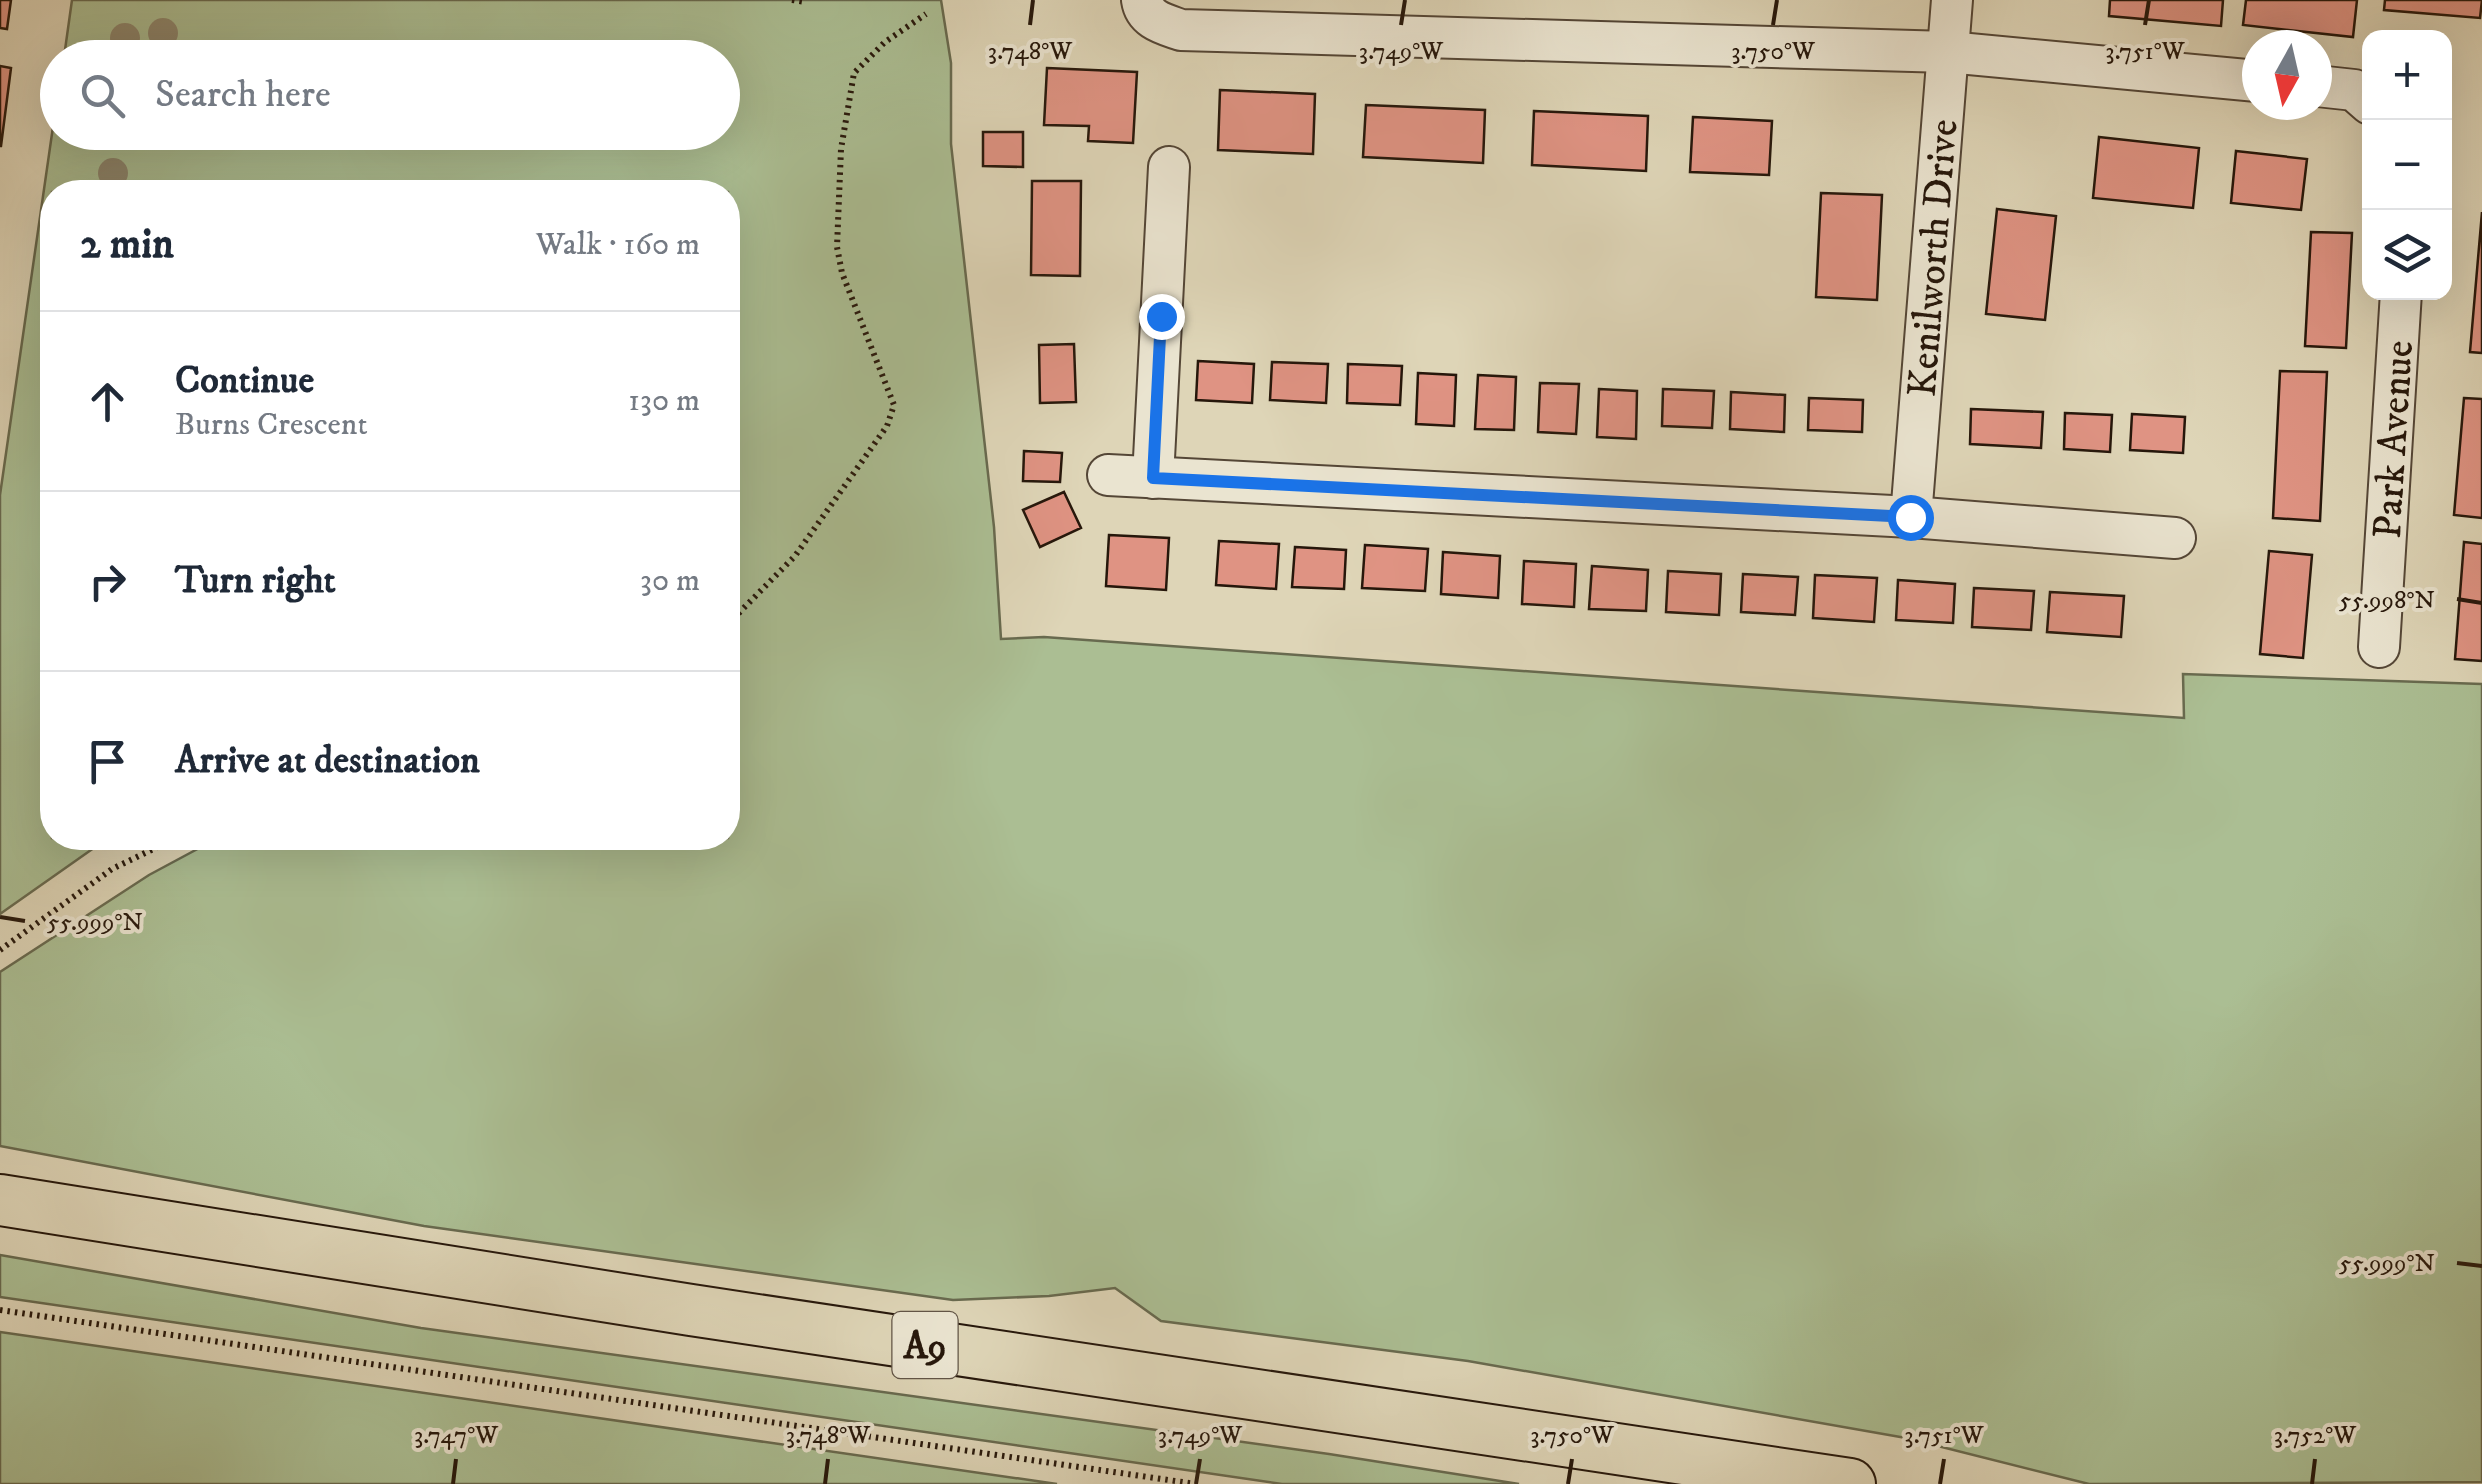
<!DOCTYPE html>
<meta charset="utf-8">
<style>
body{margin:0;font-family:"IM FELL DW Pica",serif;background:#f6f6f7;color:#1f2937}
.controls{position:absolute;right:30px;top:30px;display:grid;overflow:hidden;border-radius:20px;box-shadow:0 10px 40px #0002}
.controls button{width:90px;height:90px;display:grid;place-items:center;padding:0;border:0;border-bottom:2px solid #e0e1e3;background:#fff;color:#1f2937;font:50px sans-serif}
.compass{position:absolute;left:2242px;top:30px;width:90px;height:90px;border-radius:50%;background:#fff;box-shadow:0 10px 40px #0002;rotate:188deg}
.stop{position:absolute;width:30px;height:30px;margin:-22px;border:8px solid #1a73e8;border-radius:50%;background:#fff}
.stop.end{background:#1a73e8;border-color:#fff;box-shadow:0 2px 10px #0008}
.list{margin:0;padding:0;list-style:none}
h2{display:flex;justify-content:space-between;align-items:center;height:130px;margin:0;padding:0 40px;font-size:42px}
h2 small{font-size:32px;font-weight:400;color:#747a83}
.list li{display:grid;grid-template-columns:65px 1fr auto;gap:30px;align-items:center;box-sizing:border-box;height:180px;padding:0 40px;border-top:2px solid #e0e1e3}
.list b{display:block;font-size:38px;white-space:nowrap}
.list p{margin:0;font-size:32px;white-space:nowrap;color:#747a83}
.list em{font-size:32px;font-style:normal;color:#747a83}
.icon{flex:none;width:55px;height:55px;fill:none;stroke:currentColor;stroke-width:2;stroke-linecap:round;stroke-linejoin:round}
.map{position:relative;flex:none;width:2482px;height:1484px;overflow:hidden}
.search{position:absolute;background:#fff;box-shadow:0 10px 40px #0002;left:40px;top:40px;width:700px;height:110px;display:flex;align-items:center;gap:25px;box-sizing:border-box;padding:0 35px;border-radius:55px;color:#747a83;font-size:38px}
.panel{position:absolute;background:#fff;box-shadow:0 10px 40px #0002;left:40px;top:180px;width:700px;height:670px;border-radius:40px}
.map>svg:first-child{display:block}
</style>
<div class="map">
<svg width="2482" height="1484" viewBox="0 0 2482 1484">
<rect width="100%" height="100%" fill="#ded5b7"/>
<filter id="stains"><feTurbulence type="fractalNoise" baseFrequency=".002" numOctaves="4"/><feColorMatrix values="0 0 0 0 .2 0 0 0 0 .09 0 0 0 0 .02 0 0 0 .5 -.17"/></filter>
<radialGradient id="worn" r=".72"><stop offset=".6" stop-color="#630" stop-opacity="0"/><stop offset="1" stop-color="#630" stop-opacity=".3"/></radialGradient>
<!-- green -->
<path fill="#abbe93" stroke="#686a4f" stroke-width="2.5" d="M72,0h869l10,63v81l43,383 7,112 43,-2 1140,81 -1,-44 299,10v798l-393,2 -183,-46 -438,-77 -307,-40 -46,-33 -66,8 -96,4 -529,-74 -424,-80v-174l149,-97 69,-37h510v-646h-676v646h56l-108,76v-419l57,-396 1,33h664v-74l-658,-1z
M0,1255l421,73 908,126 190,30h-237l-1282,-187z
M0,1332l1057,152h-1057z"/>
<!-- building -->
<path fill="#df9383" stroke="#26170b" stroke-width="2.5" d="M0,0h11l-4,29 -7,-1z
M2110,0h113l-2,26 -112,-10z
M2246,0h111l-4,37 -110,-12z
M2385,0h97l-2,18 -96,-8z
M0,66l11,2 -10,78h-1z
M1047,68l90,4 -4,71 -45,-2 1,-15 -45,-1z
M1220,90l95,4 -2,60 -95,-4z
M1366,105l119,5 -2,53 -120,-6z
M1534,111l114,5 -2,55 -114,-6z
M1693,117l79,4 -3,54 -79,-3z
M983,132h40v35l-40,-1z
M2099,137l100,11 -6,60 -100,-10z
M2236,151l71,8 -6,51 -70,-7z
M1032,181h49l-1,95 -49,-1z
M1821,193l61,2 -5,105 -61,-3z
M1997,209l59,7 -11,104 -59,-6z
M2482,212v141l-12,-1z
M2311,232l41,1 -6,115 -41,-2z
M1074,344l2,58 -36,1 -1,-58z
M1198,361l56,3 -2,39 -56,-3z
M1272,362l56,2 -2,39 -56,-3z
M1348,364l54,2 -2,39 -53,-2z
M2280,371l47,1 -7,149 -47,-3z
M1418,373l38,2 -2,51 -38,-2z
M1478,375l38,2 -2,53 -39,-1z
M1540,383l39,1 -3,50 -38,-2z
M1599,389l38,2 -1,48 -39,-2z
M1663,389l51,2 -2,37 -50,-2z
M1731,392l54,3 -1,37 -54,-3z
M1809,398l54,2 -1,32 -54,-2z
M2464,398l18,1v119l-28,-3z
M1971,409l72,3 -2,36 -71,-4z
M2065,413l47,2 -2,37 -46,-3z
M2132,414l53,3 -2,36 -53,-3z
M1024,451l38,2 -2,29 -37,-1z
M1064,492l17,36 -41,19 -17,-37z
M1109,535l60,3 -3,52 -60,-4z
M1219,541l60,3 -3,45 -60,-4z
M2464,542l18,2v117l-27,-2z
M1365,545l63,4 -3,42 -63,-3z
M1295,547l51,3 -2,39 -52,-2z
M2269,551l43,4 -9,103 -43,-4z
M1443,552l57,4 -2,42 -57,-4z
M1524,561l52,3 -2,43 -52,-3z
M1592,566l56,4 -2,41 -57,-2z
M1668,571l53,3 -2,41 -53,-3z
M1743,574l55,3 -3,38 -54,-3z
M1815,575l62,3 -3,44 -61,-4z
M1898,580l57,4 -2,39 -57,-3z
M1974,588l60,3 -3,39 -59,-3z
M2050,592l74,4 -3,41 -74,-5z"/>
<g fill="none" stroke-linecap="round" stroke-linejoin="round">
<defs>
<g id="minor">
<path d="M1142,0c3,20 22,24 39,30l767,22 309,29"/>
<path d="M2317,86l37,4 16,14"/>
<path d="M1108,475l803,42 264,21"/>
<path d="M1153,478l16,-311"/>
<path id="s1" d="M1911,517l41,-517"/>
<path id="s2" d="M2379,647l22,-355"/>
</g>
<path id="major" d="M0,1200l691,110 1159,174"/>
</defs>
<!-- minor casing -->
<use href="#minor" stroke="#544636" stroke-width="44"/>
<!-- major casing -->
<use href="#major" stroke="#26170b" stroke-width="54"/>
<!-- path -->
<path stroke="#26170b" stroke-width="6" stroke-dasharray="2.5 5" stroke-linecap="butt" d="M792,0l13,2
M728,624l67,-68 92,-130 7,-21 -52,-132 -5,-26 4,-98 13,-76 31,-31 41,-28
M0,950l112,-81 64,-31
M0,1310l1196,174"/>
<!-- minor -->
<use href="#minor" stroke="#eae4d0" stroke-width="40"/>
<!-- major -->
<use href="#major" stroke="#ded5b7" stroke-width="50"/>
</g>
<!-- trees -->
<g fill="#8f886f">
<circle cx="163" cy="33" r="15"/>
<circle cx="125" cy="38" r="15"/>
<circle cx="113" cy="173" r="15"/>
</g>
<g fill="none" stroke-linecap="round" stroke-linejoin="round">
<!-- route -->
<path stroke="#1a73e8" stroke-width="12" d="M1161,316l-8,162 757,39"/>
</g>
<!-- ticks -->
<path fill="none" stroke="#26170b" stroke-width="4" d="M1030,25l3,-25M1401,25l4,-25M1773,25l4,-25M2145,25l4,-25M2457,599l25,4M0,917l25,4M2457,1263l25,3M453,1484l3,-25M825,1484l3,-25M1196,1484l4,-25M1568,1484l4,-25M1940,1484l4,-25M2312,1484l3,-25"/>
<g text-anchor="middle" stroke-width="8" stroke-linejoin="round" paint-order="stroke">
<!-- shield labels -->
<rect fill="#eae4d0" stroke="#615446" stroke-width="2.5" x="892.5" y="1312" width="65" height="66" rx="8"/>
<g font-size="38" font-weight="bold" fill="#26170b">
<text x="925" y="1358">A9</text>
</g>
<!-- street labels -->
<g font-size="40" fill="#26170b" stroke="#eae4d0">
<text dy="14" stroke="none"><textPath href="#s1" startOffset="260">Kenilworth Drive</textPath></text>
<text dy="14" stroke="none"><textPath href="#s2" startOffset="208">Park Avenue</textPath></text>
</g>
</g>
<g font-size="25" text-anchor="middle" fill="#26170b" stroke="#eae4d0" stroke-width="8" stroke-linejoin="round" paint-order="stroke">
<text x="1030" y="59">3.748°W</text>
<text x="1401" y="59">3.749°W</text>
<text x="1773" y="59">3.750°W</text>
<text x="2145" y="59">3.751°W</text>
<text x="2387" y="608">55.998°N</text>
<text x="95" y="930">55.999°N</text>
<text x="2387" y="1271">55.999°N</text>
<text x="456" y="1443">3.747°W</text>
<text x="828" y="1443">3.748°W</text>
<text x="1200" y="1443">3.749°W</text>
<text x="1572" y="1443">3.750°W</text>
<text x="1944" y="1443">3.751°W</text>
<text x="2315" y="1443">3.752°W</text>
</g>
<rect width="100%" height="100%" filter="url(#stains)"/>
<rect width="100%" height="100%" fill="url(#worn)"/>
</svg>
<div class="controls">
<button>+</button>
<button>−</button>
<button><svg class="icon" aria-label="layers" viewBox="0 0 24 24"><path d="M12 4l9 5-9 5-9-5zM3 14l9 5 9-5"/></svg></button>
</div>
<svg class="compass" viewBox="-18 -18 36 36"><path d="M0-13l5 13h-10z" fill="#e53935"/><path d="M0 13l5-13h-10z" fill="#747a83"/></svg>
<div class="stop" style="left:1910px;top:517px"></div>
<div class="stop end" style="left:1161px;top:316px"></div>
<div class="search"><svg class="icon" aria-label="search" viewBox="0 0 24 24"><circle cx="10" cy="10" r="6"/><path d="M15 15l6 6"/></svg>Search here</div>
<section class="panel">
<h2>2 min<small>Walk · 160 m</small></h2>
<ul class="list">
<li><svg class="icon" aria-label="ahead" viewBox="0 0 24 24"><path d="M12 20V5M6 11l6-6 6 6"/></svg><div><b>Continue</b><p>Burns Crescent</p></div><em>130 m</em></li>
<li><svg class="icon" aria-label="right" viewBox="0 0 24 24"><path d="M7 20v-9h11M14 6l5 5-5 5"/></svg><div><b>Turn right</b></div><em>30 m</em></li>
<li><svg class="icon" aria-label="arrive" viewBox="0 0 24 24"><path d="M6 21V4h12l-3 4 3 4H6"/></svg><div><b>Arrive at destination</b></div></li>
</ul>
</section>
</div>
